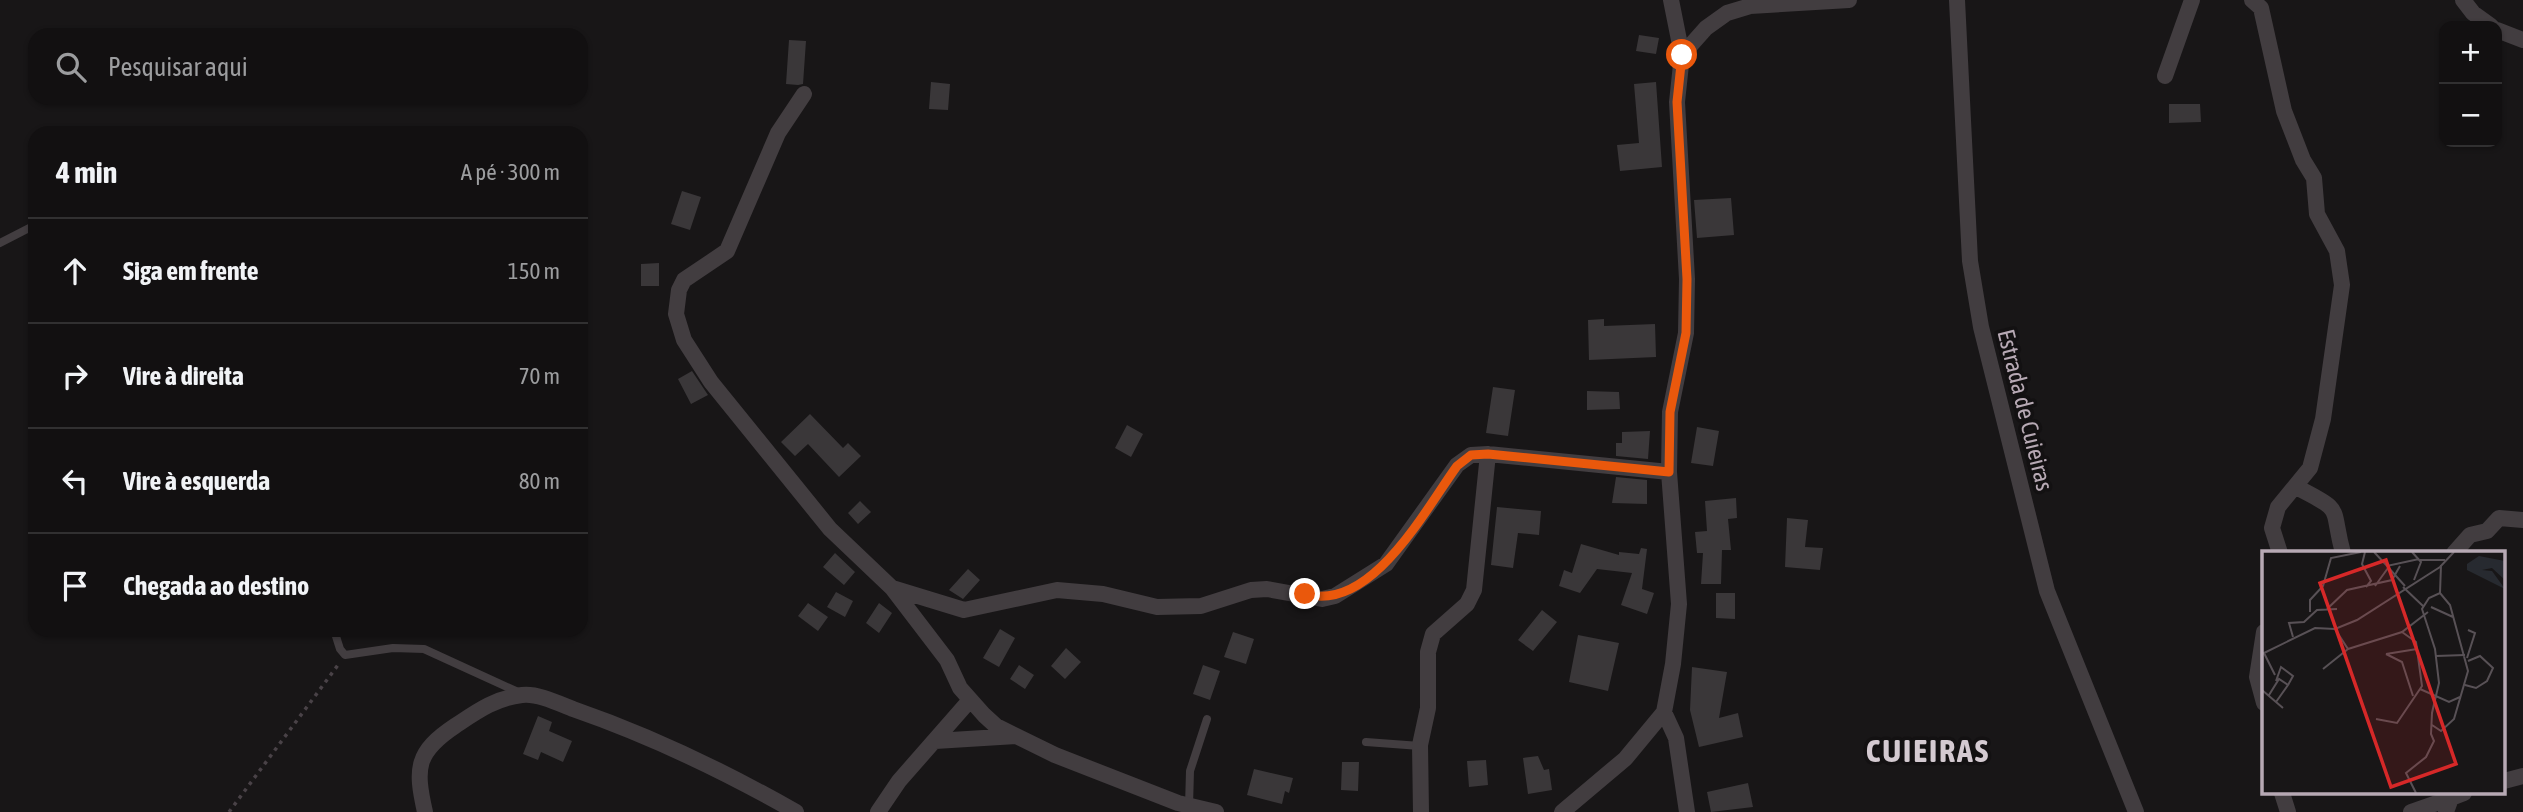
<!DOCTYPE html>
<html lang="pt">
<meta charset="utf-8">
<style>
body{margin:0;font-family:"Asap Condensed",sans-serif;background:#1f1e1f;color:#f1f3f6}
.controls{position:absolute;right:21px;top:21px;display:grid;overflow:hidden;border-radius:14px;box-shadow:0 2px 5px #0004}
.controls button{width:63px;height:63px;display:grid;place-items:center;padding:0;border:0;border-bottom:2px solid #313031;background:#121011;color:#f1f3f6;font:35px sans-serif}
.stop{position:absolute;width:21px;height:21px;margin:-16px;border:5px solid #ea580c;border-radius:50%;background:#fff}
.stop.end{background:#ea580c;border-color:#fff;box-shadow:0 2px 7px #0008}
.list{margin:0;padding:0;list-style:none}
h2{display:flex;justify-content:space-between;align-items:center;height:91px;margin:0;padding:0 28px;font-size:30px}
h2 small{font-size:23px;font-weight:400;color:#9c9d9f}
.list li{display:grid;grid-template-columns:46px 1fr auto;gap:21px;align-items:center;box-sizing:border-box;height:105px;padding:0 28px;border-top:2px solid #313031}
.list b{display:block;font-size:26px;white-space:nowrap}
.list em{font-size:23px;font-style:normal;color:#9c9d9f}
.icon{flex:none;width:38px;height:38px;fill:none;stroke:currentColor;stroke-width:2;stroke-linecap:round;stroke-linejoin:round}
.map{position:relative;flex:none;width:2523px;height:812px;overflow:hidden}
.search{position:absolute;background:#121011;box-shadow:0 2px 5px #0004;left:28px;top:28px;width:560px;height:77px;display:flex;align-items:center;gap:18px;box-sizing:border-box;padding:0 24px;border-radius:21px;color:#9c9d9f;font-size:26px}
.panel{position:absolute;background:#121011;box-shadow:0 2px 5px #0004;left:28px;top:126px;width:560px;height:511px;border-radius:21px}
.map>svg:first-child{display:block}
</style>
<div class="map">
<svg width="2523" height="812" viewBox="0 0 2523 812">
<rect width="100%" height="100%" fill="#181617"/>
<!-- building -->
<path fill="#3a3739" d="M1639,35l20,3 -3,16 -20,-3z
M789,40l17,1 -3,43 -5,1 -12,-1z
M931,82l19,2 -2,26 -19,-1z
M1656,82l6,85 -42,4 -3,-26 22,-2 -5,-59z
M2169,104h31l1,18 -32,1z
M682,191l19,6 -11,33 -19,-6z
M1731,198l3,37 -37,3 -3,-38z
M659,263v23h-18v-22z
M1604,319v7l51,-2 1,33 -67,3 -1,-40z
M692,371l16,24 -17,9 -13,-25z
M1493,387l22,3 -7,46 -22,-3z
M1587,391l32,1 1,17 -33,1z
M810,414l33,34 5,-5 13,13 -22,21 -31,-33 -13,12 -14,-14z
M1127,425l16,9 -12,23 -16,-9z
M1697,427l22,4 -6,35 -22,-3z
M1650,431l-2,28 -32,-3v-13h6v-11z
M1616,477l31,3v24l-35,-1z
M1736,498l1,20 -9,1 3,31h-9l-1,34h-20l2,-31h-6l-2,-21 12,-1 -2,-30z
M860,501l11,11 -13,12 -10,-11z
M1497,507l44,4 -2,24 -21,-2 -5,35 -22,-3z
M1787,518l21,2 -3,27 18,1 -3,22 -35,-3z
M1581,544l38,11v-3l20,2 2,-6 6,1 -5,40 12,4 -7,21 -26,-9 11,-32 -35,-4 -17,24 -21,-7 5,-16 8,3z
M835,553l20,19 -11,13 -21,-18z
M968,569l12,11 -17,19 -14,-9z
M836,592l17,9 -8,16 -18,-10z
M1716,593h19v26l-19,-1z
M808,603l20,14 -10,14 -20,-15z
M879,603l13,10 -13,20 -13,-10z
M1542,610l15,12 -24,29 -15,-11z
M1000,629l15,9 -16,29 -16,-9z
M1233,632l21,7 -8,25 -22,-7z
M1578,635l41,8 -11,48 -39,-9z
M1066,648l15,14 -16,17 -14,-13z
M1019,665l15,10 -9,14 -15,-10z
M1203,665l17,6 -10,29 -17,-6z
M1692,667l35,5 -8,46 19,-5 5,24 -44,10 -9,-37z
M538,716l14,6 -3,9 23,10 -9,21 -22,-10 -3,8 -15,-6z
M1538,756l6,14 5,-1 3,21 -24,4 -5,-36z
M1486,760l2,25 -19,2 -2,-26z
M1342,762h17l-1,29 -17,-1z
M1254,769l39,9 -4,15 -4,-2 -3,13 -35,-9z
M1748,783l5,24 -42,5 -4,-20z"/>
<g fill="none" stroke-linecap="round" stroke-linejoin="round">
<!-- path -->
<path stroke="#494247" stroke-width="3.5" stroke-dasharray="3.5 5" stroke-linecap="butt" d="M229,812l109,-147"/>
<!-- service -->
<path stroke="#423d40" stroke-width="8" d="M0,243l35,-18
M334,630l6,19 5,6 48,-7 31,1 94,43
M1366,742l54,4
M1189,806l1,-35 17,-52"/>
<!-- minor -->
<path stroke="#423d40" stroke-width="16" d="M1671,0l11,55
M1957,0l13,261 11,66 66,264 89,221
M2252,0l9,8 23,103 19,49 11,18 3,36 20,37 5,34 -19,134 -13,49 -32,39 -6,21 8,25
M2463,0l10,13 18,13
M2497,30l26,10
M2165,76l27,-76
M804,94l-26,39 -51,118 -43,29 -5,10 -3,24 8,26 27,42 119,147 62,59 55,72 13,28 24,27 12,11 59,29 123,48 38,9
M2296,487c50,25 34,19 47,66
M2454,553l16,-18 17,-4 12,-13 24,2
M892,588l72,22 93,-20 46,4 54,13 44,-1 50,-16 16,-1 55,10 13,-3 51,-32 71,-99 14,-10 17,-1 181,18
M2264,632l-7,45 7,26
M1664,712l12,26 11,74
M935,741l81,-5
M2504,781l19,-5
M2282,793l6,19
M425,812c-10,-44 -9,-60 30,-86 21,-14 40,-28 67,-31 15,-2 36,8 51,14 78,27 151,62 223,103
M878,812l21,-31 71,-81
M1421,812l-1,-67 8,-37v-56l5,-18 34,-30 7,-14 14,-136
M1562,812l63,-53 39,-47 9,-48 6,-60 -10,-132 1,-60 16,-79 1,-54 -10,-177 5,-47 24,-27 21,-15 23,-7 99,-6
M2411,812l40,-14
M2446,812l5,-14 13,-5"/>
</g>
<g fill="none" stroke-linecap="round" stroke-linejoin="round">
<!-- route -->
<path stroke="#ea580c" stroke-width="9" d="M1305,594c66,19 120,-84 152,-128l14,-11 17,-1 181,18 1,-60 16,-79 1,-54 -10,-177 5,-47"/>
</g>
<g text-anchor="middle" stroke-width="7" stroke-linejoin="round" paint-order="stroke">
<!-- street labels -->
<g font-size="24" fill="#b7a9b4" stroke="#131112">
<text transform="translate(2025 410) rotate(76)" y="8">Estrada de Cuieiras</text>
</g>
<!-- district labels -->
<g font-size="32" font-weight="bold" letter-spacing="2" fill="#d4cad1" stroke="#131112">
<text x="1928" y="762">CUIEIRAS</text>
</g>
</g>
<!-- overview -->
<g transform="translate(2262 551)">
<rect width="243" height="243" fill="#181617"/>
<path d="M217,5l26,5v19l-13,-12 -10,2 10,1 13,18 -38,-19v-6z" fill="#272a30"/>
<path fill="none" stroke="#585156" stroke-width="2" d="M103,1l-3,12 9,17 -5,6M112,1l13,14 32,-7M150,1l9,10 -7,18M158,9h25M125,15l18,20M113,35l13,-18M141,36l20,19M178,42l1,-28M169,56l22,10M65,58l20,-19 45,-10 8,-14M48,61v-12l13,-14 8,-28 30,-6M73,78l13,20 54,-17 26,-20M31,86l-4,-14 15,-1 13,-12 20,-1M2,102l11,22M0,103l53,-26 20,1 22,-9 83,-53 14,-15M124,103l16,8 11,34M124,103l31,-5M174,105l29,-1M205,107l8,-25 -7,-3M61,118l25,-20M14,130l5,-14 12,9 -5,9M203,134l11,3 11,-7 6,-13 -13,-12 -12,5M158,138l29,13 11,-5M0,139l21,18M7,144l10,-16 9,6 -12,17M114,168l21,4 25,-37 -6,-44 -14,-10M154,242l-10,-20 20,-16 8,-16 -3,-7 1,-21 7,-30 -4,-34 -13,-40 7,-11 11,-5 10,12 18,66 -14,48 -13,12 -9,-6"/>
<path fill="#d62828" fill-opacity="0.15" stroke="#d62828" stroke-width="3.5" d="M124,9l70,204 -65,23 -71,-204z"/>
<rect width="243" height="243" fill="none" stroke="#b7a9b4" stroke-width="3.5"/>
</g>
</svg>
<div class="controls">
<button>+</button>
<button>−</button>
</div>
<div class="stop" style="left:1682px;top:55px"></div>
<div class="stop end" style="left:1305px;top:594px"></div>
<div class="search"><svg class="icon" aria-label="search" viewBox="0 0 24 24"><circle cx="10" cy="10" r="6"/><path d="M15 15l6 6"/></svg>Pesquisar aqui</div>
<section class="panel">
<h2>4 min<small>A pé · 300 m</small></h2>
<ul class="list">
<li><svg class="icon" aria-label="ahead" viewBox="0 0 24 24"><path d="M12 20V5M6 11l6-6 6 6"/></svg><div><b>Siga em frente</b></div><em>150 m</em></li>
<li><svg class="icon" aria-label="right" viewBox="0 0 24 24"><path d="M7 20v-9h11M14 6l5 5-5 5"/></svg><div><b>Vire à direita</b></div><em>70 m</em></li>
<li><svg class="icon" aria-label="left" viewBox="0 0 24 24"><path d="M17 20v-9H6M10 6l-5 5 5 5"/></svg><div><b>Vire à esquerda</b></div><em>80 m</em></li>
<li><svg class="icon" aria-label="arrive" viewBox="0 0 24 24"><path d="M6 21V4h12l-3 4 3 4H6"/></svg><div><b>Chegada ao destino</b></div></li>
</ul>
</section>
</div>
